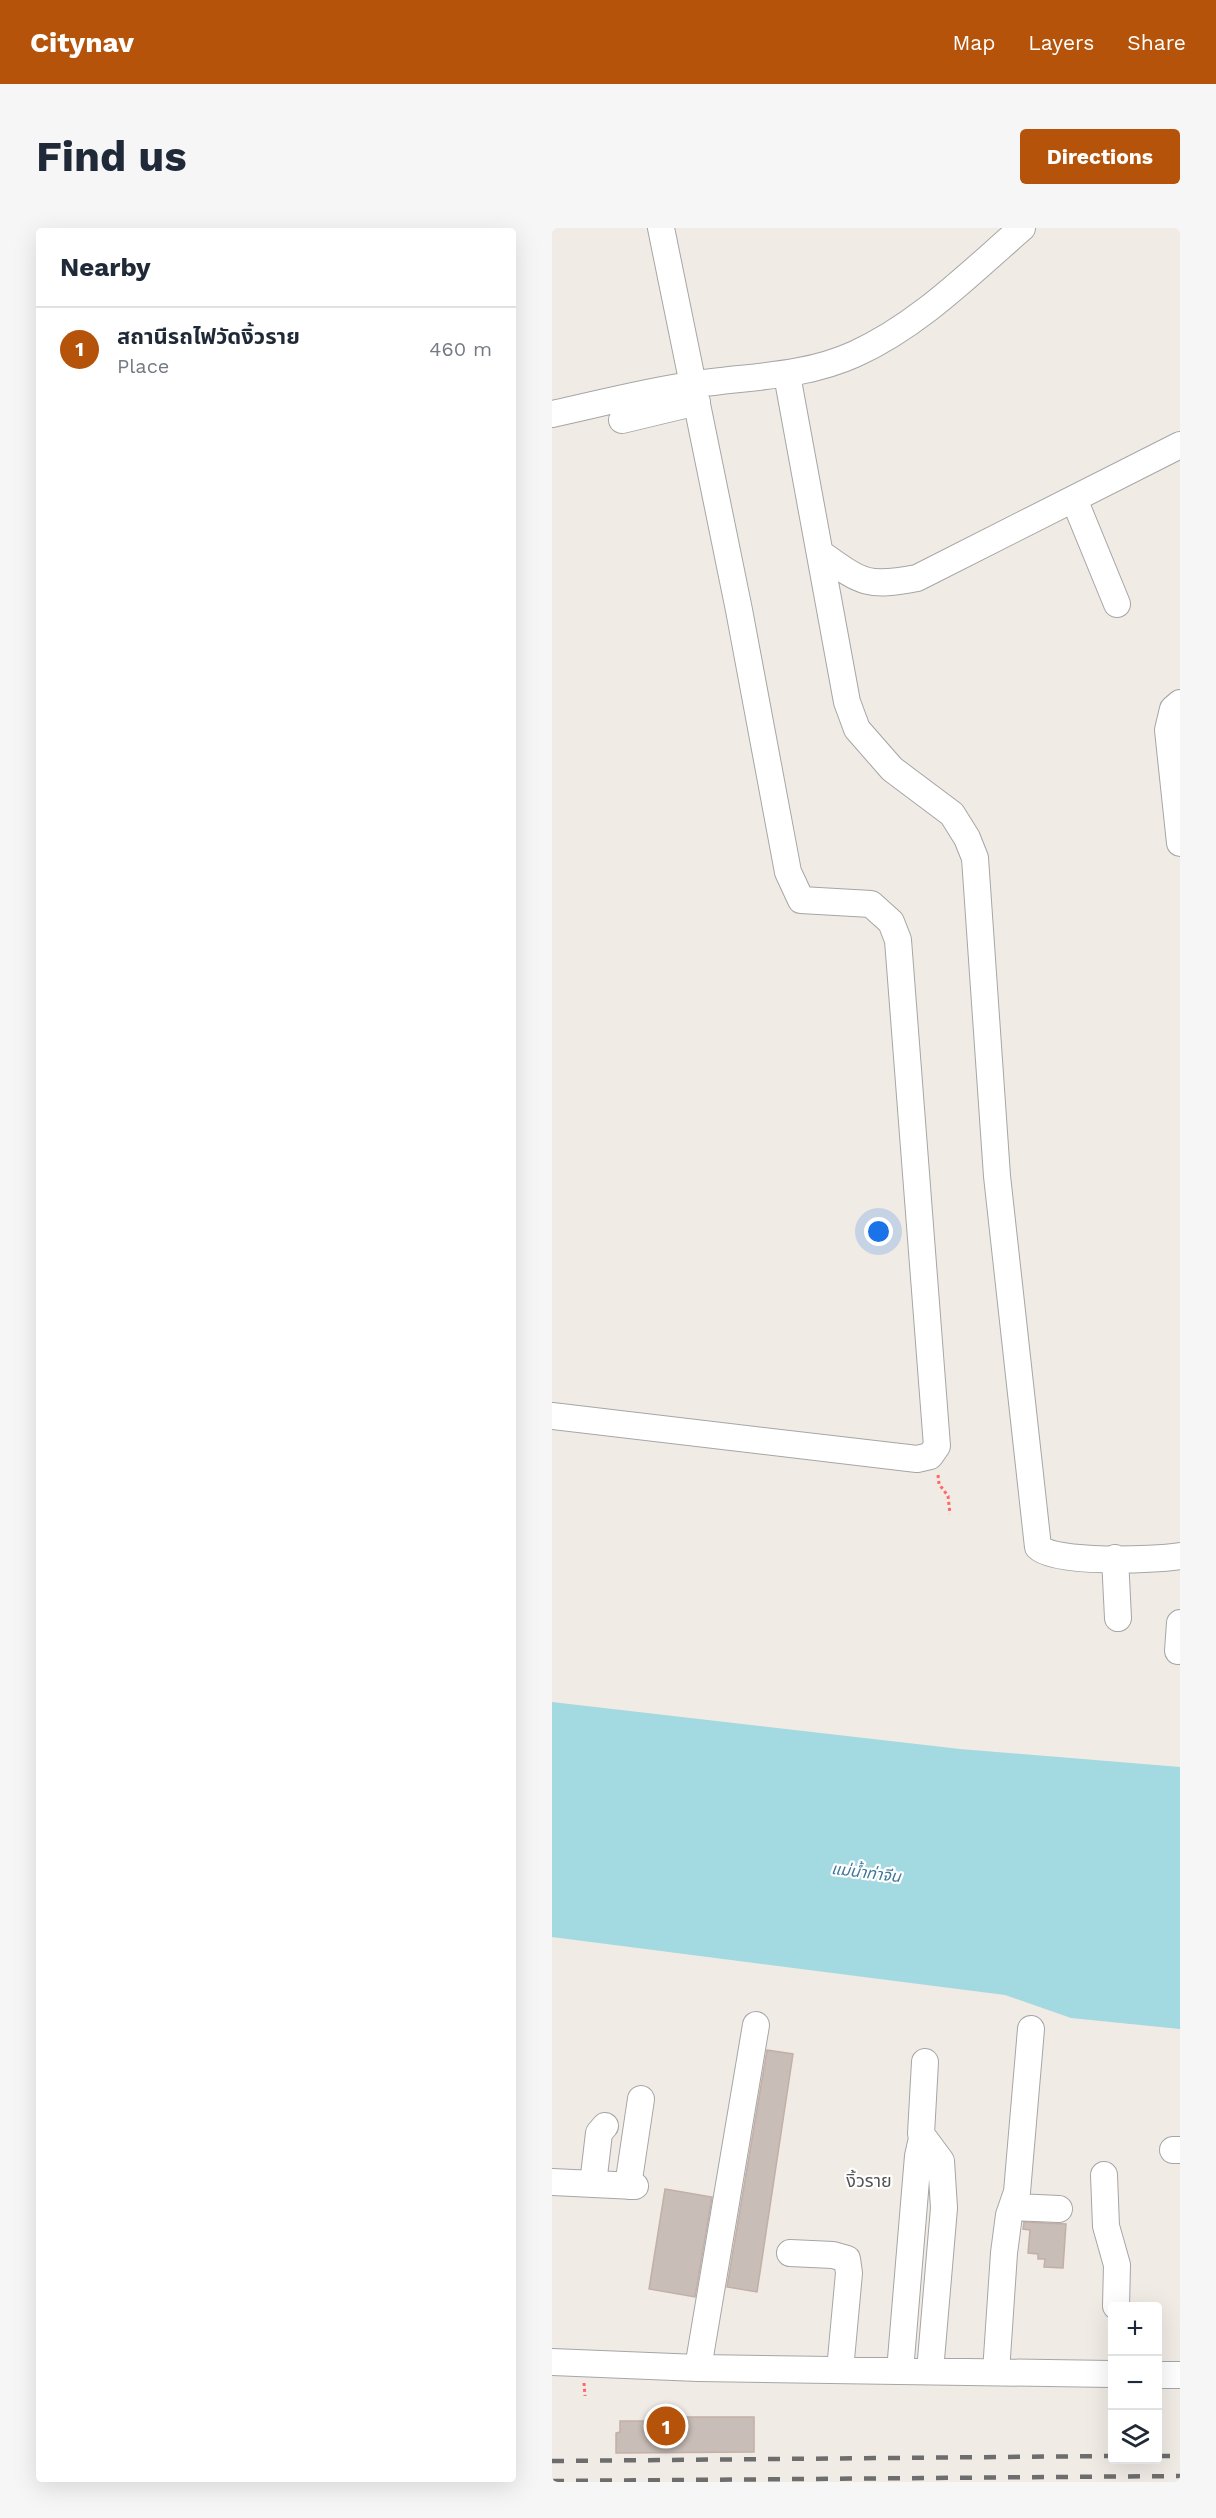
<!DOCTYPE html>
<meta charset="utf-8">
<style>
body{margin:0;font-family:"Work Sans","Noto Sans Thai",sans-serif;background:#f6f6f7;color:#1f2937}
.controls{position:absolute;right:18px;bottom:18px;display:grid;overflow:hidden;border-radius:6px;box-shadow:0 6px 24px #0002}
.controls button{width:54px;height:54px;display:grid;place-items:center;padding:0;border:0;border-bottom:2px solid #e0e1e3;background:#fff;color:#1f2937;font:30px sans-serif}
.you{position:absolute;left:327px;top:1004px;width:21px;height:21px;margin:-15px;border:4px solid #fff;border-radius:50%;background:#1a73e8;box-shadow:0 0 0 9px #1a73e833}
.badge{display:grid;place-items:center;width:39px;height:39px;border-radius:50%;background:#b45309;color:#fff;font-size:20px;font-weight:700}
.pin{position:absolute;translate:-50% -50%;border:3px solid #fff;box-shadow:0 2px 6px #0006}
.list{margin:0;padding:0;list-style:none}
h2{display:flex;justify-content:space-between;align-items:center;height:78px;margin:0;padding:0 24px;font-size:26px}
h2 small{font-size:20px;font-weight:400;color:#747a83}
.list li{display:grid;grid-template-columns:39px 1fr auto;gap:18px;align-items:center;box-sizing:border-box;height:84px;padding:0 24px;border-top:2px solid #e0e1e3}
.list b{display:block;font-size:22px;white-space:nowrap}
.list p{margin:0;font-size:20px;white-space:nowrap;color:#747a83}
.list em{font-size:20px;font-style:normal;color:#747a83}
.icon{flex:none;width:33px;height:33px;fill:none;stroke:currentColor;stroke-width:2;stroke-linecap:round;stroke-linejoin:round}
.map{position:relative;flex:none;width:628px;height:2254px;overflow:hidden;border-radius:6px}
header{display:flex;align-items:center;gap:36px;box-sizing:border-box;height:84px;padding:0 30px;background:#b45309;color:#fff}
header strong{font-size:28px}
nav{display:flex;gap:33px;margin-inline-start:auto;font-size:21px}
.intro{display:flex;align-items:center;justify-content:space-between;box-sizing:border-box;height:144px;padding:0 36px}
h1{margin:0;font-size:42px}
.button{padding:15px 27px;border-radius:6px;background:#b45309;color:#fff;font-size:21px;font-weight:700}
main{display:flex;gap:36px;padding:0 36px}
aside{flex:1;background:#fff;border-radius:6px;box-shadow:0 6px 24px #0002}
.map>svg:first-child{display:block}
</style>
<header>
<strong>Citynav</strong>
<nav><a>Map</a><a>Layers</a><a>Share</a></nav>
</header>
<div class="intro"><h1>Find us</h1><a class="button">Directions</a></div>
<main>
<aside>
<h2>Nearby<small></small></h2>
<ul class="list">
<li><span class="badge">1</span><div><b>สถานีรถไฟวัดงิ้วราย</b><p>Place</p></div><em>460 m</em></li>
</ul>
</aside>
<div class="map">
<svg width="628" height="2254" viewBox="0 0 628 2254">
<rect width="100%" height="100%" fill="#f0ebe5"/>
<!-- water -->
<path fill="#a3d9e0" d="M0,1474l408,47 220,18v262l-109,-11 -66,-23 -453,-58z"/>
<!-- building -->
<path fill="#c8bdb7" stroke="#c3afa6" stroke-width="1.5" d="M215,1822l26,4 -36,238 -30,-5z
M113,1961l47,8 -17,100 -46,-8z
M472,1994l42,2 -3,44 -19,-1 1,-8h-7v-5l-10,-1 2,-23 -7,-1z
M105,2189h97v35l-138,1v-20l4,-1v-11h37z"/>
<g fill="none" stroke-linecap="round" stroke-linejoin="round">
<defs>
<path id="minor" d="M235,147l60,327 10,27 35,40 60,45 15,24 8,20 22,318 41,371c16,17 116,13 142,9
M0,186c46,-10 92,-22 138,-29 57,-9 112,-7 165,-31 64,-29 115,-81 167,-126
M70,192l75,-18
M522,271l43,105
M268,325c41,29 46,35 97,25l263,-133
M628,475l-7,6 -5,21 12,113
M0,1188l365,43 13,-3 7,-10 -39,-506 -7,-18 -20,-18 -70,-4 -13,-28 -49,-262 -78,-382
M563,1330l3,60
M626,1423l2,-28
M373,1834l-4,72 20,27 3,47 -14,163
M621,1922h7
M552,1947l2,51 11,39 -1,41
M0,1954l83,4
M41,1956l6,-51 6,-7
M76,1958l13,-87
M461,1979l46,2
M238,2025l43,2 14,4 2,14 -9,97
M0,2134l146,6 414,6
M146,2140l58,-343
M348,2143l18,-215 4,-18
M444,2144l8,-119 5,-38 8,-23 14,-163
M606,2147h22"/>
</defs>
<!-- minor casing -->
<use href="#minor" stroke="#a6a6a6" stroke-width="28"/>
<!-- path -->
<path stroke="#ff6768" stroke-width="3" stroke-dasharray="3 3" stroke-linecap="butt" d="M386,1247l1,9 9,12 2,18
M32,2155l1,13"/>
<!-- minor -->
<use href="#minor" stroke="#fff" stroke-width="26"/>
<!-- rail -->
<path stroke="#6d6d6d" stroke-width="4.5" stroke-dasharray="12 12" stroke-linecap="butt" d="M606,2228h22
M0,2233l560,-5
M0,2253l628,-5"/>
</g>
<g text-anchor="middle" stroke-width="4.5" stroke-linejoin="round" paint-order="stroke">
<!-- water labels -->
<g font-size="16" font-style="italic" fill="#3e779c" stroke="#fff">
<text transform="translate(314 1644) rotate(7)" y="6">แม่น้ำท่าจีน</text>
</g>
<!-- quarter labels -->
<g font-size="18" fill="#525252" stroke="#fff">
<text x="317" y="1959">งิ้วราย</text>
</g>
</g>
</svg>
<div class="controls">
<button>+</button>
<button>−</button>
<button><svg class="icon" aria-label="layers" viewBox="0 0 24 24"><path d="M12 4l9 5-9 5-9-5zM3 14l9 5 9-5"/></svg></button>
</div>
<div class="you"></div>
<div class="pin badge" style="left:114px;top:2198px">1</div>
</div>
</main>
